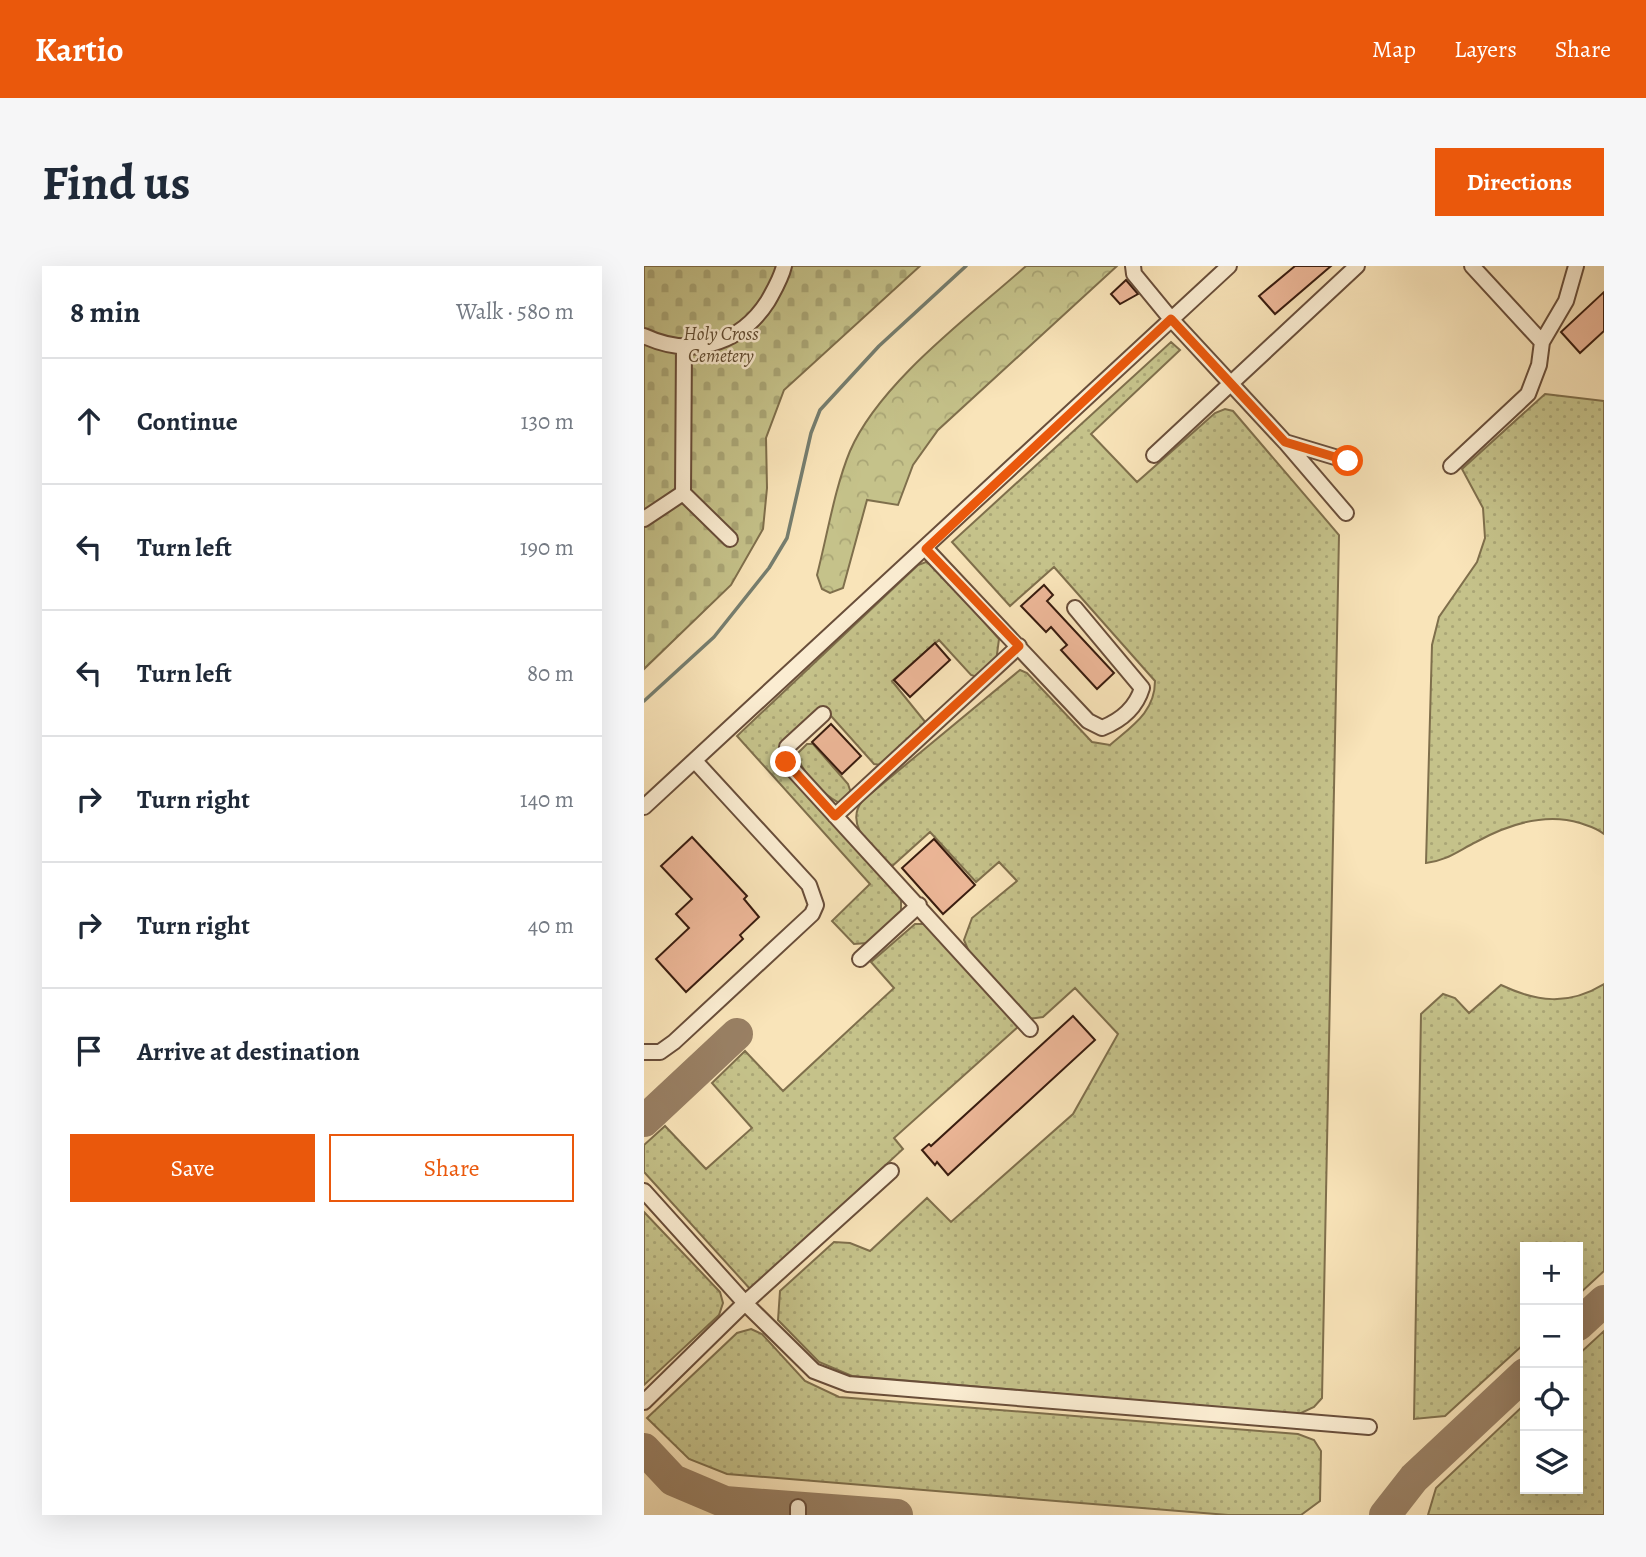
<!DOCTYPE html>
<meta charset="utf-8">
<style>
body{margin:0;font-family:Alegreya,serif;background:#f6f6f7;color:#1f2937}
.controls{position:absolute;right:21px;bottom:21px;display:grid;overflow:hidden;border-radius:0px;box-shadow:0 7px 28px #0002}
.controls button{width:63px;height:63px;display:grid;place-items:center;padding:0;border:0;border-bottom:2px solid #e0e1e3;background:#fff;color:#1f2937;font:35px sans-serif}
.stop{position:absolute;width:21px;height:21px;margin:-16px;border:5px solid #ea580c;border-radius:50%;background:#fff}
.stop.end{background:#ea580c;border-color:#fff;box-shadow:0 2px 7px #0008}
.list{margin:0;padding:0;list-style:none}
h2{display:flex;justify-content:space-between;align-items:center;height:91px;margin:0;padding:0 28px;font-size:30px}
h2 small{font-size:23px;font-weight:400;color:#747a83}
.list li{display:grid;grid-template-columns:46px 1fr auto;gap:21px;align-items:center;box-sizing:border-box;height:126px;padding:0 28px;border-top:2px solid #e0e1e3}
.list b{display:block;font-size:26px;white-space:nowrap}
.list em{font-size:23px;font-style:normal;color:#747a83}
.actions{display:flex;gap:14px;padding:21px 28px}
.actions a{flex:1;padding:16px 0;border:2px solid #ea580c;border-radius:0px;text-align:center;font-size:24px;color:#ea580c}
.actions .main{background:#ea580c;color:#fff}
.icon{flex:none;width:38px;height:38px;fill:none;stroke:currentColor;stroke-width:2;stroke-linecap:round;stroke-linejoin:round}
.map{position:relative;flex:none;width:960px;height:1249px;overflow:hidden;border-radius:0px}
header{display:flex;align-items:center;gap:42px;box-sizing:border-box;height:98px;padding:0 35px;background:#ea580c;color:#fff}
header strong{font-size:33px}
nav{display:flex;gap:38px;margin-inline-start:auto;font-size:24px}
.intro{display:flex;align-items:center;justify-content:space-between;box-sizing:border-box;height:168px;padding:0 42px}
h1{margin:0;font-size:49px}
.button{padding:18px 32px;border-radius:0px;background:#ea580c;color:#fff;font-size:24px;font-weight:700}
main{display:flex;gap:42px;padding:0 42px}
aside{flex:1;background:#fff;border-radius:0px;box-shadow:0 7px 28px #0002}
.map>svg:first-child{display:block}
</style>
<header>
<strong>Kartio</strong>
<nav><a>Map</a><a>Layers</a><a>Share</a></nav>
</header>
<div class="intro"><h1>Find us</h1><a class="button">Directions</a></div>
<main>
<aside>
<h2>8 min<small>Walk · 580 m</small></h2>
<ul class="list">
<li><svg class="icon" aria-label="ahead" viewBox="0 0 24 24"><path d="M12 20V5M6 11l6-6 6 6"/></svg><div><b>Continue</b></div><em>130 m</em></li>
<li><svg class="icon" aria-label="left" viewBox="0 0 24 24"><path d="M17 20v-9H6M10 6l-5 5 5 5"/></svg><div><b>Turn left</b></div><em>190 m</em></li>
<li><svg class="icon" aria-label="left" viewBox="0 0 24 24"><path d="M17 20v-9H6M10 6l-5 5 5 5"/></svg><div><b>Turn left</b></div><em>80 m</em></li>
<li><svg class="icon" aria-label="right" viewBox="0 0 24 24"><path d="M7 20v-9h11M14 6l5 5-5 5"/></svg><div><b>Turn right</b></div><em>140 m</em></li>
<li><svg class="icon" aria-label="right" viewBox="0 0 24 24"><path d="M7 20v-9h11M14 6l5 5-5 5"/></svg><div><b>Turn right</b></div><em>40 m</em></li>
<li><svg class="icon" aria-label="arrive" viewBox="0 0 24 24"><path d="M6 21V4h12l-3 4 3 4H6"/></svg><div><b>Arrive at destination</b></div></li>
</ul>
<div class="actions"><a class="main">Save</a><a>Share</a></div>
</aside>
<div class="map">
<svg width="960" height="1249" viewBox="0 0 960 1249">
<defs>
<pattern id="grass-dots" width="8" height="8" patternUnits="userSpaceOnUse" patternTransform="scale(1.75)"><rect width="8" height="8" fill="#c5c28a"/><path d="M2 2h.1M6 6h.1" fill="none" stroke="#aaa676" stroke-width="1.8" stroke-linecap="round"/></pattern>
<pattern id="forest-crowns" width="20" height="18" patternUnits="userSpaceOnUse" patternTransform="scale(1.75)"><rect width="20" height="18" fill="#c5c28a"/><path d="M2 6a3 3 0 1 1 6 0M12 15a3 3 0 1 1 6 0" fill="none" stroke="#aaa676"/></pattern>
<pattern id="cemetery-stones" width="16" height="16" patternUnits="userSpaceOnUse" patternTransform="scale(1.75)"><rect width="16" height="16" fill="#c5c28a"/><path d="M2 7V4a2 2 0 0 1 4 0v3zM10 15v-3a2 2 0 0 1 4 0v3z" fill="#aaa676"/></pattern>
</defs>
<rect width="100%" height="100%" fill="#f9e4b9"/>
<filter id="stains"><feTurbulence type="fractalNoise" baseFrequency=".00286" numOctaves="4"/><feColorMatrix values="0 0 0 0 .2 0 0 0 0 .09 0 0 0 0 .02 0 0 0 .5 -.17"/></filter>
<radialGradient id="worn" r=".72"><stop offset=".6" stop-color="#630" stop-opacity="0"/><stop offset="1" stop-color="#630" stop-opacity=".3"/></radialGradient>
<!-- grass -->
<path fill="url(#grass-dots)" stroke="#7f6f4c" stroke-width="2" d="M527,76l9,8 -89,84 46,48 78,-69 10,-4 8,2 106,124 -17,863 -8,9 -15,7 -447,-38 -33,-14 -41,-42 2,-29 54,-49 16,1 20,8 57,-53 24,24 122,-108 45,-80 -43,-46 -32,29 -14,2 -60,-67 -5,-12 8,-22 45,-37 -18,-19 -23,20 -46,-50 -40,36c-15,-18 -48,-43 -27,-68l157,-130 7,3 65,69 18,3c22,-19 45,-33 45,-64l-101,-114 -44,39 -58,-64z
M901,128l59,7v433c-7,-6 -15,-8 -24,-11 -36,-11 -73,2 -104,19 -18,9 -30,19 -50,21l6,-218 7,-28 38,-55 8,-24 -2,-30 -21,-39z
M282,296l7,2 66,75 -3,23 -19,15 -6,-2 -32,-35 -47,41 34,42 -45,42 -7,-1 -51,-57c-18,17 -45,32 -43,58l121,134v12l-34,32 -13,1 -22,-23 38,-37 -133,-148 181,-171z
M163,478h6l35,40 3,9 -12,10c-13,-7 -42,-34 -41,-50z
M271,658h9l95,102 -125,112 9,11 -152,141 -107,-118v-27l21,-19 41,43 46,-41 -40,-45 33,-32 38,40 111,-103 -23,-26z
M960,718v287l-26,24v-48h-53v96l-80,73 -31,3 7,-405 22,-20 12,4 14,15 32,-28c36,17 67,21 103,-1z
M0,946l76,80 3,11 -4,12 -75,70z
M107,1063l11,5 43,47 34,16 459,37 16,6 7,11 -1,50 -19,14h-73l-501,-41 -38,-15 -42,-41 90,-85z
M960,1065v184h-176l8,-27 89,-84v85h53v-134z"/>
<!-- forest -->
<path fill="url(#forest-crowns)" stroke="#7f6f4c" stroke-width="2" d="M382,0h91l-179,164 -25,35 -15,40 -31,-5 -24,88 -13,5 -8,-4 -5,-14c10,-39 18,-88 33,-124 30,-69 120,-135 176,-185z"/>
<!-- cemetery -->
<path fill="url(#cemetery-stones)" stroke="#7f6f4c" stroke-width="2" d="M0,0h276l-136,124 -18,48 1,50 -4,41 -32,56 -87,84z"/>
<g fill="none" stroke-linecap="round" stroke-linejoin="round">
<!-- stream -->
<path stroke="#767e6f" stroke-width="3.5" d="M0,435l70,-64 55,-69 18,-30 24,-105 9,-23 59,-64 87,-80"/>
<!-- taxiway -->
<path stroke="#998064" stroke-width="32" d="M0,855l93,-87
M934,1059l26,-24
M0,1183l29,31 52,22 172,13
M741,1249l29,-37 111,-104"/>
</g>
<!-- building -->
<path fill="#edb798" stroke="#391c0f" stroke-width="2" d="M651,0h36l-56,48 -16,-18z
M482,14l12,14 -18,10 -9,-10z
M960,26v39l-24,22 -19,-21z
M400,319l9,10 -6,6 67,72 -17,16 -36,-39 6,-5 -16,-18 -5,5 -25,-26z
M291,377l15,17 -40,37 -16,-17z
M187,458l30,32 -19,18 -30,-32z
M48,571l55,59 -3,3 15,18 -19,18 3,4 -57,53 -30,-33 33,-31 -13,-14 16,-15 -31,-33z
M290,573l41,46 -32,29 -41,-46z
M429,750l22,24 -147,135 -11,-13 -2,3 -13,-15 7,-6 2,2z"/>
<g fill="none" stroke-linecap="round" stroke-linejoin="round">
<defs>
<path id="minor" d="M489,0l1,8 37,45 114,123 63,19
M0,70c47,22 96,9 124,-35 6,-11 13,-22 16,-35
M898,76l24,-41 10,-35
M642,177l60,70
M510,189l203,-189
M807,200l77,-72 11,-29 3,-23 -70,-76
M39,227l47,46
M0,253l39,-26 1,-147
M282,283l162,172 14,7c20,-8 34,-20 40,-40l-67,-80
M179,448l-36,33 -1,15 244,267
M0,541l585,-541
M191,550l184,-170
M216,693l59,-54
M0,786h16l14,-10 138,-128 4,-9 -7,-20 -114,-124
M0,925l101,112 69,68 34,13 521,43
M0,1136l101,-99 146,-132
M154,1249v-8"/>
</defs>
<!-- minor casing -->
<use href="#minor" stroke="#694e3a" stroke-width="18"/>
<!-- minor -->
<use href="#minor" stroke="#fbedd2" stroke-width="14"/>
</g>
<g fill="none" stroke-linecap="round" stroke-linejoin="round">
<!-- route -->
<path stroke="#ea580c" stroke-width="9" d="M142,496l49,54 184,-170 -93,-97 245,-230 114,123 63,19"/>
</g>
<g text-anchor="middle" stroke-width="5" stroke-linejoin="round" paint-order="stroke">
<!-- park labels -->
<g font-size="19" font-style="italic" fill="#634e34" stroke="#fbedd2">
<text x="77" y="74">Holy Cross<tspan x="77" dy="22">Cemetery</tspan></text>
</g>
</g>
<rect width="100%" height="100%" filter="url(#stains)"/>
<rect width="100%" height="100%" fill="url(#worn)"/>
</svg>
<div class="controls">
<button>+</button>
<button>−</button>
<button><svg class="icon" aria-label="locate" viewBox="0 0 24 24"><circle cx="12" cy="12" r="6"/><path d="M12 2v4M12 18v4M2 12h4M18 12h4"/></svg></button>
<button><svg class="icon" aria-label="layers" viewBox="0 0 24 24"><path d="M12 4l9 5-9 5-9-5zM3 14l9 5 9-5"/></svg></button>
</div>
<div class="stop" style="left:704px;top:195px"></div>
<div class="stop end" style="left:142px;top:496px"></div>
</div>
</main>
